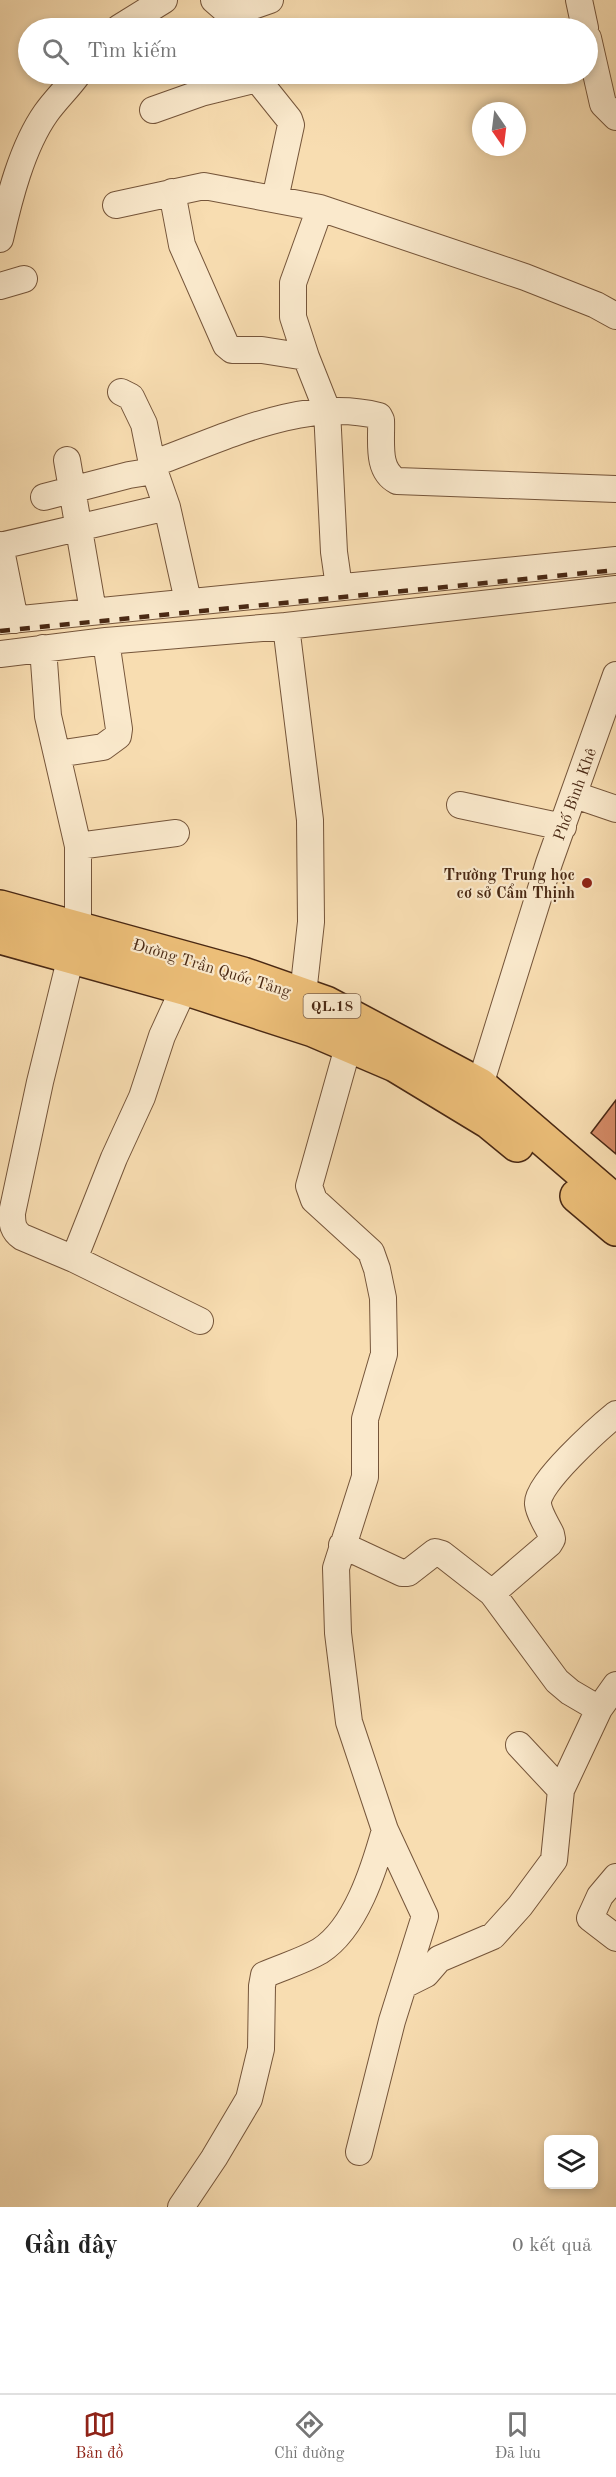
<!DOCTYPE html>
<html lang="vi">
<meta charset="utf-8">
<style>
body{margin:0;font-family:"Old Standard TT",serif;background:#f2f2f2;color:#222}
.controls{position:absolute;right:18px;bottom:18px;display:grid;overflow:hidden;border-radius:9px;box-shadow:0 3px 9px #0003}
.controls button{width:54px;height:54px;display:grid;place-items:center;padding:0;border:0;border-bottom:2px solid #e0e0e0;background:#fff;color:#222;font:30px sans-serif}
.compass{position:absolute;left:472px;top:102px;width:54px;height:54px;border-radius:50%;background:#fff;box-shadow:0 3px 9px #0003;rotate:166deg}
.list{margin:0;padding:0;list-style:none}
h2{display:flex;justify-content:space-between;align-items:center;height:78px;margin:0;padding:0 24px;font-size:26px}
h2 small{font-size:20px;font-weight:400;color:#767676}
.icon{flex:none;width:33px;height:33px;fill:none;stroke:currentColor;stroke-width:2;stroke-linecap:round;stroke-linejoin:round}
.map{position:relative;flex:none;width:616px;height:2207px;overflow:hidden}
.search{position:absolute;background:#fff;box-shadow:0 3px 9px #0003;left:18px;right:18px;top:18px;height:66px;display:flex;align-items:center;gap:15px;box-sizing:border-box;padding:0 21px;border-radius:33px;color:#767676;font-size:22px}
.sheet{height:186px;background:#fff}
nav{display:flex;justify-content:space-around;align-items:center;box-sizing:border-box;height:84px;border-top:2px solid #e0e0e0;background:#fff;font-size:16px;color:#767676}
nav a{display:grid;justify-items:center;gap:3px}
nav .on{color:#8f2418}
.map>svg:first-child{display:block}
</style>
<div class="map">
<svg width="616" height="2207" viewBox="0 0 616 2207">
<rect width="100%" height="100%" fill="#f8ddb1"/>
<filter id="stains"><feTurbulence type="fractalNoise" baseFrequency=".00333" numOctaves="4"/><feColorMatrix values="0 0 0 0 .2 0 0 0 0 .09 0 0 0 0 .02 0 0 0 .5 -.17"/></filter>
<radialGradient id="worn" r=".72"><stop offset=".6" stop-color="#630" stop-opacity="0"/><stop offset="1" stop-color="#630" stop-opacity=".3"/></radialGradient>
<!-- building -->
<path fill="#d48a66" stroke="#492813" stroke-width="1.5" d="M616,1100v54l-25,-21z"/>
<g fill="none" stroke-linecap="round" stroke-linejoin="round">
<defs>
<path id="minor" d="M214,0l16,14 4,14
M579,0l6,28
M230,14l40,-14
M119,28l45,-28
M588,38l15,66 13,13
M248,74l9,5 32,40 2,6 -16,74
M153,110l48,-17 56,-14
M172,192l10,53 44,100 6,5h30l44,7 21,53 7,142 5,35
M116,205l88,-19 116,22 205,69 71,28 20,11
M0,239c9,-40 22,-92 46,-126 10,-14 22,-25 32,-39
M0,286l24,-7
M306,357l-13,-40v-34l27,-75
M121,392l10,5 13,27 8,40 15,43 21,94
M67,460l26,151
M152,464c70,-25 152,-68 227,-48l2,4c1,21 -5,50 16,61l219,8
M44,497l85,-22 25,-4
M0,545l15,75
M0,546l167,-39
M0,621l616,-61
M286,626l24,194 1,102 -8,72
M43,648l5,68 30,130v81
M0,654l106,-13 180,-15 330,-37
M57,754l46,-7 15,-11 1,-7 -13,-88
M575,795l41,14
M460,805l103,22
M78,846l98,-13
M71,956l-31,126 -28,131c0,11 1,18 10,24l52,22 126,62
M348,1047l-39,139 5,14 57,52 6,17 6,29 1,56 -19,65v58l-29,91 2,65 11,89 36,108 40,86 -33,105 -33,131
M480,1085l69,-222 67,-188
M74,1259l40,-101 28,-61 20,-61 22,-48
M342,1545l60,28h6l27,-21 7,2 50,39 65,88 13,11 29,17
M492,1593l57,-49 3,-5 -1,-5c-4,-9 -12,-20 -13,-30 -3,-19 62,-77 78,-90
M561,1790l38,-81 17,-24
M616,1877l-16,19 -10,22 26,20
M406,1984l20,-10 13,-15 54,-23 27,-30 34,-46 7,-70 -42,-45
M181,2207l33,-49 35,-59 12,-50 1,-63 2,-11c18,-8 39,-14 56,-24 36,-23 54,-82 65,-121"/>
<path id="highway" d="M0,907l243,67 83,29 154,82 136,117
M0,937l184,51 129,42 82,35 94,57 28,23
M577,1196l39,33"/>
</defs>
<!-- minor casing -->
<use href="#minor" stroke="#75553a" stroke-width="28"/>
<!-- highway casing -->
<use href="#highway" stroke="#492813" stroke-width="36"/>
<!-- minor -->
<use href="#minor" stroke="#fae9cc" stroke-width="26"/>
<!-- highway -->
<use href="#highway" stroke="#ecbe78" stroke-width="33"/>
<!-- rail -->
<path stroke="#492813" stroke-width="4.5" stroke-dasharray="10 10" stroke-linecap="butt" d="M0,631l616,-61"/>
</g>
<!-- markers -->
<circle fill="#8f2418" stroke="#fae9cc" stroke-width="2" cx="587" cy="883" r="6"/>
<g text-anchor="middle" stroke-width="4.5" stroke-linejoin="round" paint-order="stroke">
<!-- shield labels -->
<rect fill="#fae9cc" stroke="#7e624a" stroke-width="1.5" x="303.5" y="994" width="57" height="24" rx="4.5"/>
<g font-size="15" font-weight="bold" fill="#492813">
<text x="332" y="1011">QL.18</text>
</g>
<!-- street labels -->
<g font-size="16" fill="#492813" stroke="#fae9cc">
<text transform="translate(574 794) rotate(-70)" y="6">Phố Bình Khê</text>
<text transform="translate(212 967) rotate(17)" y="6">Đường Trần Quốc Tảng</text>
</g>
<!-- poi labels -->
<g font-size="16" font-weight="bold" fill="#492813" stroke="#fae9cc" text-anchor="end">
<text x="575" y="880">Trường Trung học<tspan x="575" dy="18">cơ sở Cẩm Thịnh</tspan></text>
</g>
</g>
<rect width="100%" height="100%" filter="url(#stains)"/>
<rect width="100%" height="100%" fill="url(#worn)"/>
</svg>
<div class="controls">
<button><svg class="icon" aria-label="layers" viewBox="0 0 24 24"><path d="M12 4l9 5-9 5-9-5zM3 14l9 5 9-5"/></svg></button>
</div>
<svg class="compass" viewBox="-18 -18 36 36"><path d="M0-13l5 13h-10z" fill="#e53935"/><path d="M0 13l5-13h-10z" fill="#767676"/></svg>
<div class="search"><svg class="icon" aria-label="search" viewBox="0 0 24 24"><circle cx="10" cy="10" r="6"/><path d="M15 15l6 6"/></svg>Tìm kiếm</div>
</div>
<section class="sheet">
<h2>Gần đây<small>0 kết quả</small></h2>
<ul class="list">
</ul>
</section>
<nav>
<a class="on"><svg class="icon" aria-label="map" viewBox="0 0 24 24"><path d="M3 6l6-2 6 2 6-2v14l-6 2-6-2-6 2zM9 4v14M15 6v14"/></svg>Bản đồ</a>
<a><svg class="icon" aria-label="directions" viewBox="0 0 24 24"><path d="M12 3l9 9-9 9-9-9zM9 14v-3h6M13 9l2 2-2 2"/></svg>Chỉ đường</a>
<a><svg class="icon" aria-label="saved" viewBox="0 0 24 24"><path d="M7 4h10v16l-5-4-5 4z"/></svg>Đã lưu</a>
</nav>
